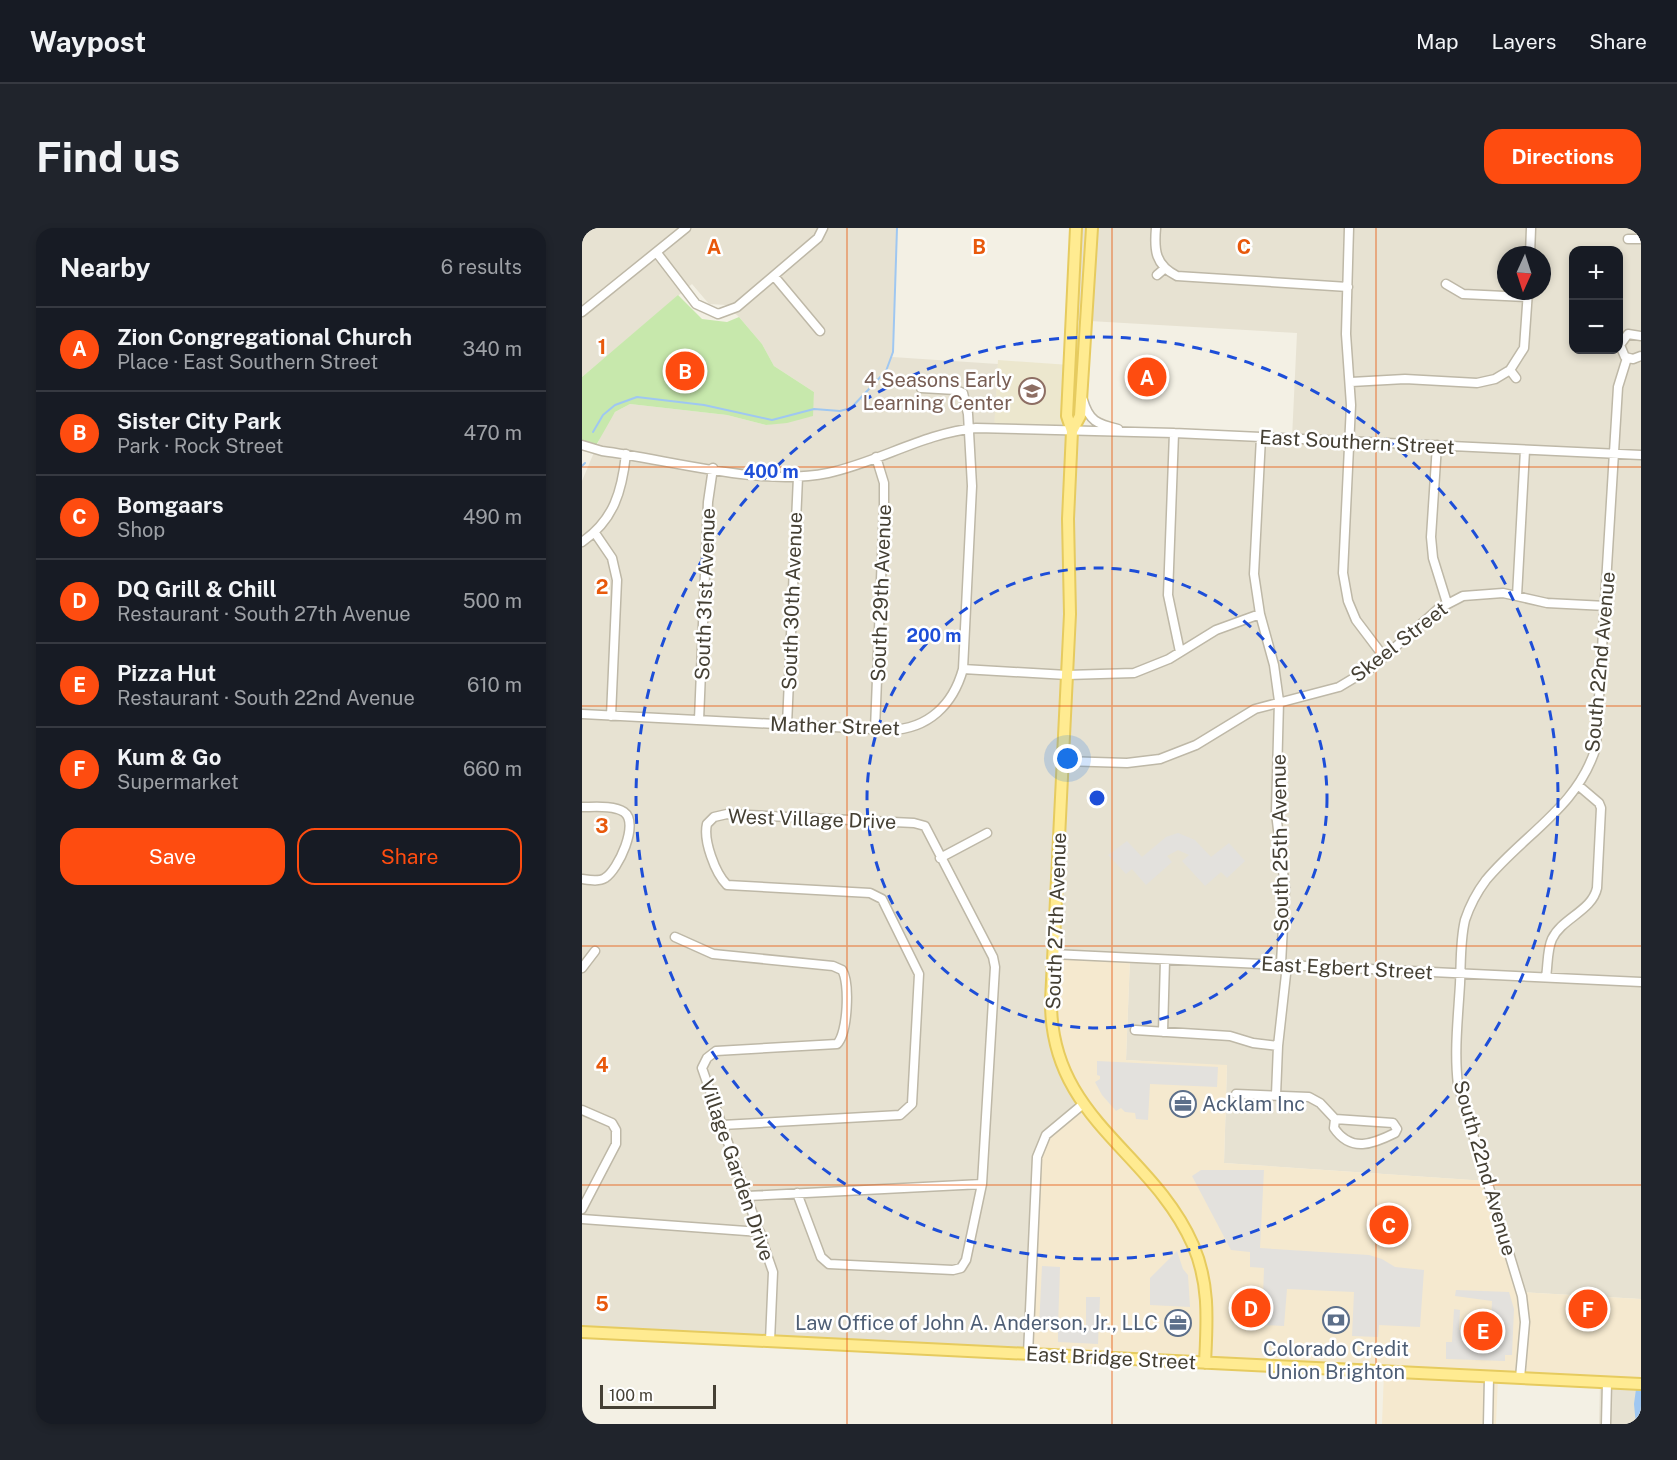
<!DOCTYPE html>
<meta charset="utf-8">
<style>
body{margin:0;font-family:"Public Sans",sans-serif;background:#20242c;color:#f1f3f6}
.controls{position:absolute;right:18px;top:18px;display:grid;overflow:hidden;border-radius:12px;box-shadow:0 3px 9px #0003}
.controls button{width:54px;height:54px;display:grid;place-items:center;padding:0;border:0;border-bottom:2px solid #363941;background:#171b24;color:#f1f3f6;font:30px sans-serif}
.compass{position:absolute;left:915px;top:18px;width:54px;height:54px;border-radius:50%;background:#171b24;box-shadow:0 3px 9px #0003;rotate:183deg}
.scale{position:absolute;left:18px;bottom:15px;width:116px;box-sizing:border-box;padding-left:6px;border:3px solid #454034;border-top:0;font-size:16px;line-height:21px;white-space:nowrap;color:#454034;-webkit-text-stroke:4px #fff;paint-order:stroke}
.you{position:absolute;left:486px;top:531px;width:21px;height:21px;margin:-15px;border:4px solid #fff;border-radius:50%;background:#1a73e8;box-shadow:0 0 0 9px #1a73e833}
.badge{display:grid;place-items:center;width:39px;height:39px;border-radius:50%;background:#fe4c10;color:#fff;font-size:20px;font-weight:700}
.pin{position:absolute;translate:-50% -50%;border:3px solid #fff;box-shadow:0 2px 6px #0006}
.list{margin:0;padding:0;list-style:none}
h2{display:flex;justify-content:space-between;align-items:center;height:78px;margin:0;padding:0 24px;font-size:26px}
h2 small{font-size:20px;font-weight:400;color:#9ea1a6}
.list li{display:grid;grid-template-columns:39px 1fr auto;gap:18px;align-items:center;box-sizing:border-box;height:84px;padding:0 24px;border-top:2px solid #363941}
.list b{display:block;font-size:22px;white-space:nowrap}
.list p{margin:0;font-size:20px;white-space:nowrap;color:#9ea1a6}
.list em{font-size:20px;font-style:normal;color:#9ea1a6}
.actions{display:flex;gap:12px;padding:18px 24px}
.actions a{flex:1;padding:14px 0;border:2px solid #fe4c10;border-radius:18px;text-align:center;font-size:21px;color:#fe4c10}
.actions .main{background:#fe4c10;color:#fff}
.map{position:relative;flex:none;width:1059px;height:1196px;overflow:hidden;border-radius:18px}
header{display:flex;align-items:center;gap:36px;box-sizing:border-box;height:84px;padding:0 30px;background:#171b24;border-bottom:2px solid #363941}
header strong{font-size:28px}
nav{display:flex;gap:33px;margin-inline-start:auto;font-size:21px}
.intro{display:flex;align-items:center;justify-content:space-between;box-sizing:border-box;height:144px;padding:0 36px}
h1{margin:0;font-size:42px}
.button{padding:15px 27px;border-radius:18px;background:#fe4c10;color:#fff;font-size:21px;font-weight:700}
main{display:flex;gap:36px;padding:0 36px}
aside{flex:1;background:#171b24;border-radius:18px;box-shadow:0 3px 9px #0003}
.map>svg:first-child{display:block}
</style>
<header>
<strong>Waypost</strong>
<nav><a>Map</a><a>Layers</a><a>Share</a></nav>
</header>
<div class="intro"><h1>Find us</h1><a class="button">Directions</a></div>
<main>
<aside>
<h2>Nearby<small>6 results</small></h2>
<ul class="list">
<li><span class="badge">A</span><div><b>Zion Congregational Church</b><p>Place · East Southern Street</p></div><em>340 m</em></li>
<li><span class="badge">B</span><div><b>Sister City Park</b><p>Park · Rock Street</p></div><em>470 m</em></li>
<li><span class="badge">C</span><div><b>Bomgaars</b><p>Shop</p></div><em>490 m</em></li>
<li><span class="badge">D</span><div><b>DQ Grill &amp; Chill</b><p>Restaurant · South 27th Avenue</p></div><em>500 m</em></li>
<li><span class="badge">E</span><div><b>Pizza Hut</b><p>Restaurant · South 22nd Avenue</p></div><em>610 m</em></li>
<li><span class="badge">F</span><div><b>Kum &amp; Go</b><p>Supermarket</p></div><em>660 m</em></li>
</ul>
<div class="actions"><a class="main">Save</a><a>Share</a></div>
</aside>
<div class="map">
<svg width="1059" height="1196" viewBox="0 0 1059 1196">
<rect width="100%" height="100%" fill="#f3f0e4"/>
<!-- residential -->
<path fill="#e7e2d2" fill-rule="evenodd" d="M0,0h315l-5,129 106,7 -3,64 297,10 5,-105 -225,-13 4,-92h565v1071l-121,-7 -34,-111 -262,-18 3,-97 -101,-6 4,-102 -48,147 -54,249 -446,-22v-851l23,-55 10,-14 15,-8 97,11 39,10 46,-9 2,-24 -40,-26 -12,-22 -23,-27 -13,-12 -17,-1 -17,-20 -110,93zM992,22h44v100h-44zM924,27h36v36h-36z
M1018,1154l41,2v40h-42z"/>
<!-- commercial -->
<path fill="#f5e9cf" d="M471,726l77,4 -4,102 101,5 -3,98 263,18 33,111 121,7v85l-143,-6 -2,46h-114l2,-52 -356,-18 11,-206 43,-43 -28,-63z"/>
<!-- education -->
<path fill="#ece7ce" d="M416,132l72,5 2,66 -78,-3z"/>
<!-- green -->
<path fill="#c7e8ac" d="M96,67l24,24 25,3 12,-5 23,27 12,22 40,26 -1,24 -26,7 -21,2 -39,-10 -97,-11 -15,8 -21,37 -12,-4v-68z"/>
<!-- parking -->
<path fill="#e3e1dd" d="M596,605l17,7 16,17 18,-14 16,18 -18,17 -6,-6 -16,14 -23,-25 7,-6 -11,-5 -11,6 5,6 -26,23 -14,-16 -6,5 -18,-19 19,-14 15,16 24,-20z
M515,833l121,6 -1,20 -67,-3 -2,36 -12,-1 -1,-6 -10,-1 -4,-4 -5,3 -14,-16 -7,-13 5,-3v-3l-3,-1z
M619,942h63l-4,78 109,7 13,4 13,8 29,3 -4,57 -41,-2 -1,12 -26,-1 2,-44 -67,-3 -3,37 -22,-1 2,-57 -14,-1v-15l-19,-2 -39,-74z
M595,1023l6,18 5,6 2,32 -40,-2v-27z
M460,1038l18,1 -2,61 28,1v-32h14l-2,47 -40,-2v-14l-19,-1z
M874,1062l53,2 5,17 -2,46h-7v6l-59,-2v-17h6l2,-33 6,1 -1,20 15,1v7h16l2,-37 -37,-5z"/>
<g fill="none" stroke-linecap="round" stroke-linejoin="round">
<!-- stream -->
<path stroke="#9fc7f1" stroke-width="2" d="M11,204l10,-17 12,-10 22,-8 67,8 68,15 42,-11 26,2 11,-3 35,-37 7,-19 4,-124
M0,238l3,-3"/>
<!-- canal -->
<path stroke="#9fc7f1" stroke-width="8" d="M1058,1196l-2,-20 3,-22"/>
<defs>
<path id="minor" d="M574,0c-2,22 -1,37 21,48l171,11
M767,0l-3,106 5,71 -8,168 5,28 8,19 28,37
M1046,11h13
M75,25l39,51 22,10 19,-7 81,-69 5,-10
M948,27l1,-27
M575,47l7,-6
M192,48l46,55
M864,56l17,10 65,3
M0,84l104,-84
M1059,108l-13,-2 -8,11 5,12 8,2 8,-3
M928,142l6,8
M769,154l54,-3 72,4 18,-4 15,-9 14,-22 4,-57
M501,172c6,21 14,24 35,29
M592,205l-6,162 12,57
M679,209l-7,137 6,40 14,51 5,36 -3,112 9,75 -4,76
M0,217l20,6c69,9 159,36 226,22 51,-11 96,-40 148,-45l198,5 467,22
M855,217l-6,92 2,21 14,45
M13,305l17,25 5,22 -6,136
M0,314c32,-22 40,-51 44,-88
M935,368l8,-146
M381,441l104,6 67,-2 35,-14 47,-29 44,-16
M0,486l308,16c38,-1 63,-25 73,-61l9,-183 -4,-72 -5,-21 -7,-3 -35,-2
M117,492l9,-218 5,-34
M205,497l11,-248
M293,501l9,-224v-22l-8,-26
M481,533l64,2 33,-4 36,-14 59,-36 84,-22 35,-21 64,-57 25,-13 40,-3 44,10 59,3
M0,579c12,0 32,-2 42,5 16,11 -6,58 -19,66 -6,4 -16,2 -23,1
M358,630l47,-25
M93,709l38,17 120,12 9,4c8,12 6,63 -5,74l-121,7 -9,7 -5,10 71,204 -3,69
M471,726l588,28
M0,740l13,-17
M964,749c2,-12 1,-27 6,-38 10,-21 40,-28 45,-51l4,-80 -2,-5 -20,-17
M553,802l95,6 23,7 25,3
M581,804l2,-72
M654,866l73,3 11,6 15,16 58,4 4,6 -2,4c-22,11 -44,20 -61,-5l1,-9
M694,867l2,-49 9,-81
M0,882l30,13 4,7v14l-34,65
M140,897l178,-10 12,-11 7,-130 -37,-75 -12,-6 -143,-8c-12,-12 -24,-45 -20,-61l7,-7 13,-3 187,9 11,3 68,131 2,10 -13,217 -16,76 -5,8 -8,2 -124,-6 -8,-7 -24,-64
M165,968l235,-12
M0,991l178,13
M446,1126l9,-197 9,-22 36,-30
M938,1150l5,-56 -3,-26 -64,-211c-4,-33 0,-67 2,-101 1,-21 0,-43 5,-64 5,-15 12,-28 21,-40 38,-46 92,-73 110,-133l22,-360 9,-29
M906,1196l1,-47
M1024,1196l1,-41"/>
<path id="major" d="M494,0l-9,188 5,15 -4,88 2,95 -19,387c-1,118 101,150 142,244 17,39 14,77 12,118
M490,203l8,-15 12,-188
M0,1104l1059,52"/>
</defs>
<!-- minor casing -->
<use href="#minor" stroke="#beb8a7" stroke-width="11"/>
<!-- major casing -->
<use href="#major" stroke="#e6cb5f" stroke-width="14"/>
<!-- minor -->
<use href="#minor" stroke="#fff" stroke-width="8"/>
<!-- major -->
<use href="#major" stroke="#ffeb91" stroke-width="10"/>
</g>
<!-- grid -->
<path fill="none" stroke="#e8590c" stroke-width="1.5" stroke-opacity="0.55" d="M265,0v1196M530,0v1196M794,0v1196M0,239h1059M0,478h1059M0,718h1059M0,957h1059"/>
<!-- distance rings -->
<g fill="none" stroke="#1d4ed8" stroke-width="3" stroke-dasharray="10 8">
<circle cx="515" cy="570" r="230"/>
<circle cx="515" cy="570" r="461"/>
</g>
<!-- icons -->
<defs>
<symbol id="school-ring" viewBox="-11 -11 22 22"><circle r="9.5" fill="#fff" stroke="#8d6e63" stroke-width="1.5"/><path d="M0-5L7-2L0 1L-7-2ZM-4 1L0 2.5L4 1V4Q0 6-4 4Z" fill="#8d6e63"/></symbol>
<symbol id="office-ring" viewBox="-11 -11 22 22"><circle r="9.5" fill="#fff" stroke="#5c6f8a" stroke-width="1.5"/><path d="M-6-3h4V-5.5h4V-3h4V5H-6ZM-1-4.5V-3h2v-1.5ZM-6 0V1H6V0Z" fill="#5c6f8a"/></symbol>
<symbol id="bank-ring" viewBox="-11 -11 22 22"><circle r="9.5" fill="#fff" stroke="#5c6f8a" stroke-width="1.5"/><path d="M-6-4H6V4H-6ZM0-2.3a2.3 2.3 0 1 0 0 4.6a2.3 2.3 0 1 0 0-4.6Z" fill="#5c6f8a"/></symbol>
</defs>
<g fill-rule="evenodd">
<use href="#school-ring" x="435" y="148" width="30" height="30"/>
<use href="#office-ring" x="586" y="861" width="30" height="30"/>
<use href="#bank-ring" x="739" y="1077" width="30" height="30"/>
<use href="#office-ring" x="581" y="1080" width="30" height="30"/>
</g>
<g text-anchor="middle" stroke-width="5" stroke-linejoin="round" paint-order="stroke">
<!-- education labels -->
<g font-size="20" fill="#785e54" stroke="#fff" text-anchor="end">
<text x="430" y="159">4 Seasons Early<tspan x="430" dy="23">Learning Center</tspan></text>
</g>
<!-- street labels -->
<g font-size="20" fill="#454034" stroke="#fff">
<text transform="translate(775 214) rotate(3)" y="7">East Southern Street</text>
<text transform="translate(299 365) rotate(-88)" y="7">South 29th Avenue</text>
<text transform="translate(123 366) rotate(-88)" y="7">South 31st Avenue</text>
<text transform="translate(210 373) rotate(-88)" y="7">South 30th Avenue</text>
<text transform="translate(817 414) rotate(-38)" y="7">Skeel Street</text>
<text transform="translate(1018 434) rotate(-85)" y="7">South 22nd Avenue</text>
<text transform="translate(253 498) rotate(2)" y="7">Mather Street</text>
<text transform="translate(230 591) rotate(2)" y="7">West Village Drive</text>
<text transform="translate(698 615) rotate(-91)" y="7">South 25th Avenue</text>
<text transform="translate(474 693) rotate(-88)" y="7">South 27th Avenue</text>
<text transform="translate(765 740) rotate(3)" y="7">East Egbert Street</text>
<text transform="translate(903 940) rotate(74)" y="7">South 22nd Avenue</text>
<text transform="translate(155 942) rotate(71)" y="7">Village Garden Drive</text>
<text transform="translate(529 1130) rotate(3)" y="7">East Bridge Street</text>
</g>
<!-- service labels -->
<g font-size="20" fill="#4e5e75" stroke="#fff" text-anchor="start">
<text x="620" y="883">Acklam Inc</text>
<text x="576" y="1102" text-anchor="end">Law Office of John A. Anderson, Jr., LLC</text>
<text x="754" y="1128" text-anchor="middle">Colorado Credit<tspan x="754" dy="23">Union Brighton</tspan></text>
</g>
</g>
<g font-size="20" text-anchor="middle" font-weight="bold" fill="#e8590c" stroke="#fff" stroke-width="5" stroke-linejoin="round" paint-order="stroke">
<text x="132" y="26">A</text>
<text x="397" y="26">B</text>
<text x="662" y="26">C</text>
<text x="20" y="126">1</text>
<text x="20" y="366">2</text>
<text x="20" y="605">3</text>
<text x="20" y="844">4</text>
<text x="20" y="1083">5</text>
</g>
<circle cx="515" cy="570" r="9" fill="#1d4ed8" stroke="#fff" stroke-width="3"/>
<g font-size="18" text-anchor="middle" font-weight="bold" fill="#1d4ed8" stroke="#fff" stroke-width="5" stroke-linejoin="round" paint-order="stroke">
<text x="189" y="250">400 m</text>
<text x="352" y="414">200 m</text>
</g>
</svg>
<div class="controls">
<button>+</button>
<button>−</button>
</div>
<svg class="compass" viewBox="-18 -18 36 36"><path d="M0-13l5 13h-10z" fill="#e53935"/><path d="M0 13l5-13h-10z" fill="#9ea1a6"/></svg>
<div class="scale">100 m</div>
<div class="you"></div>
<div class="pin badge" style="left:565px;top:149px">A</div>
<div class="pin badge" style="left:103px;top:143px">B</div>
<div class="pin badge" style="left:807px;top:997px">C</div>
<div class="pin badge" style="left:669px;top:1080px">D</div>
<div class="pin badge" style="left:901px;top:1103px">E</div>
<div class="pin badge" style="left:1006px;top:1081px">F</div>
</div>
</main>
